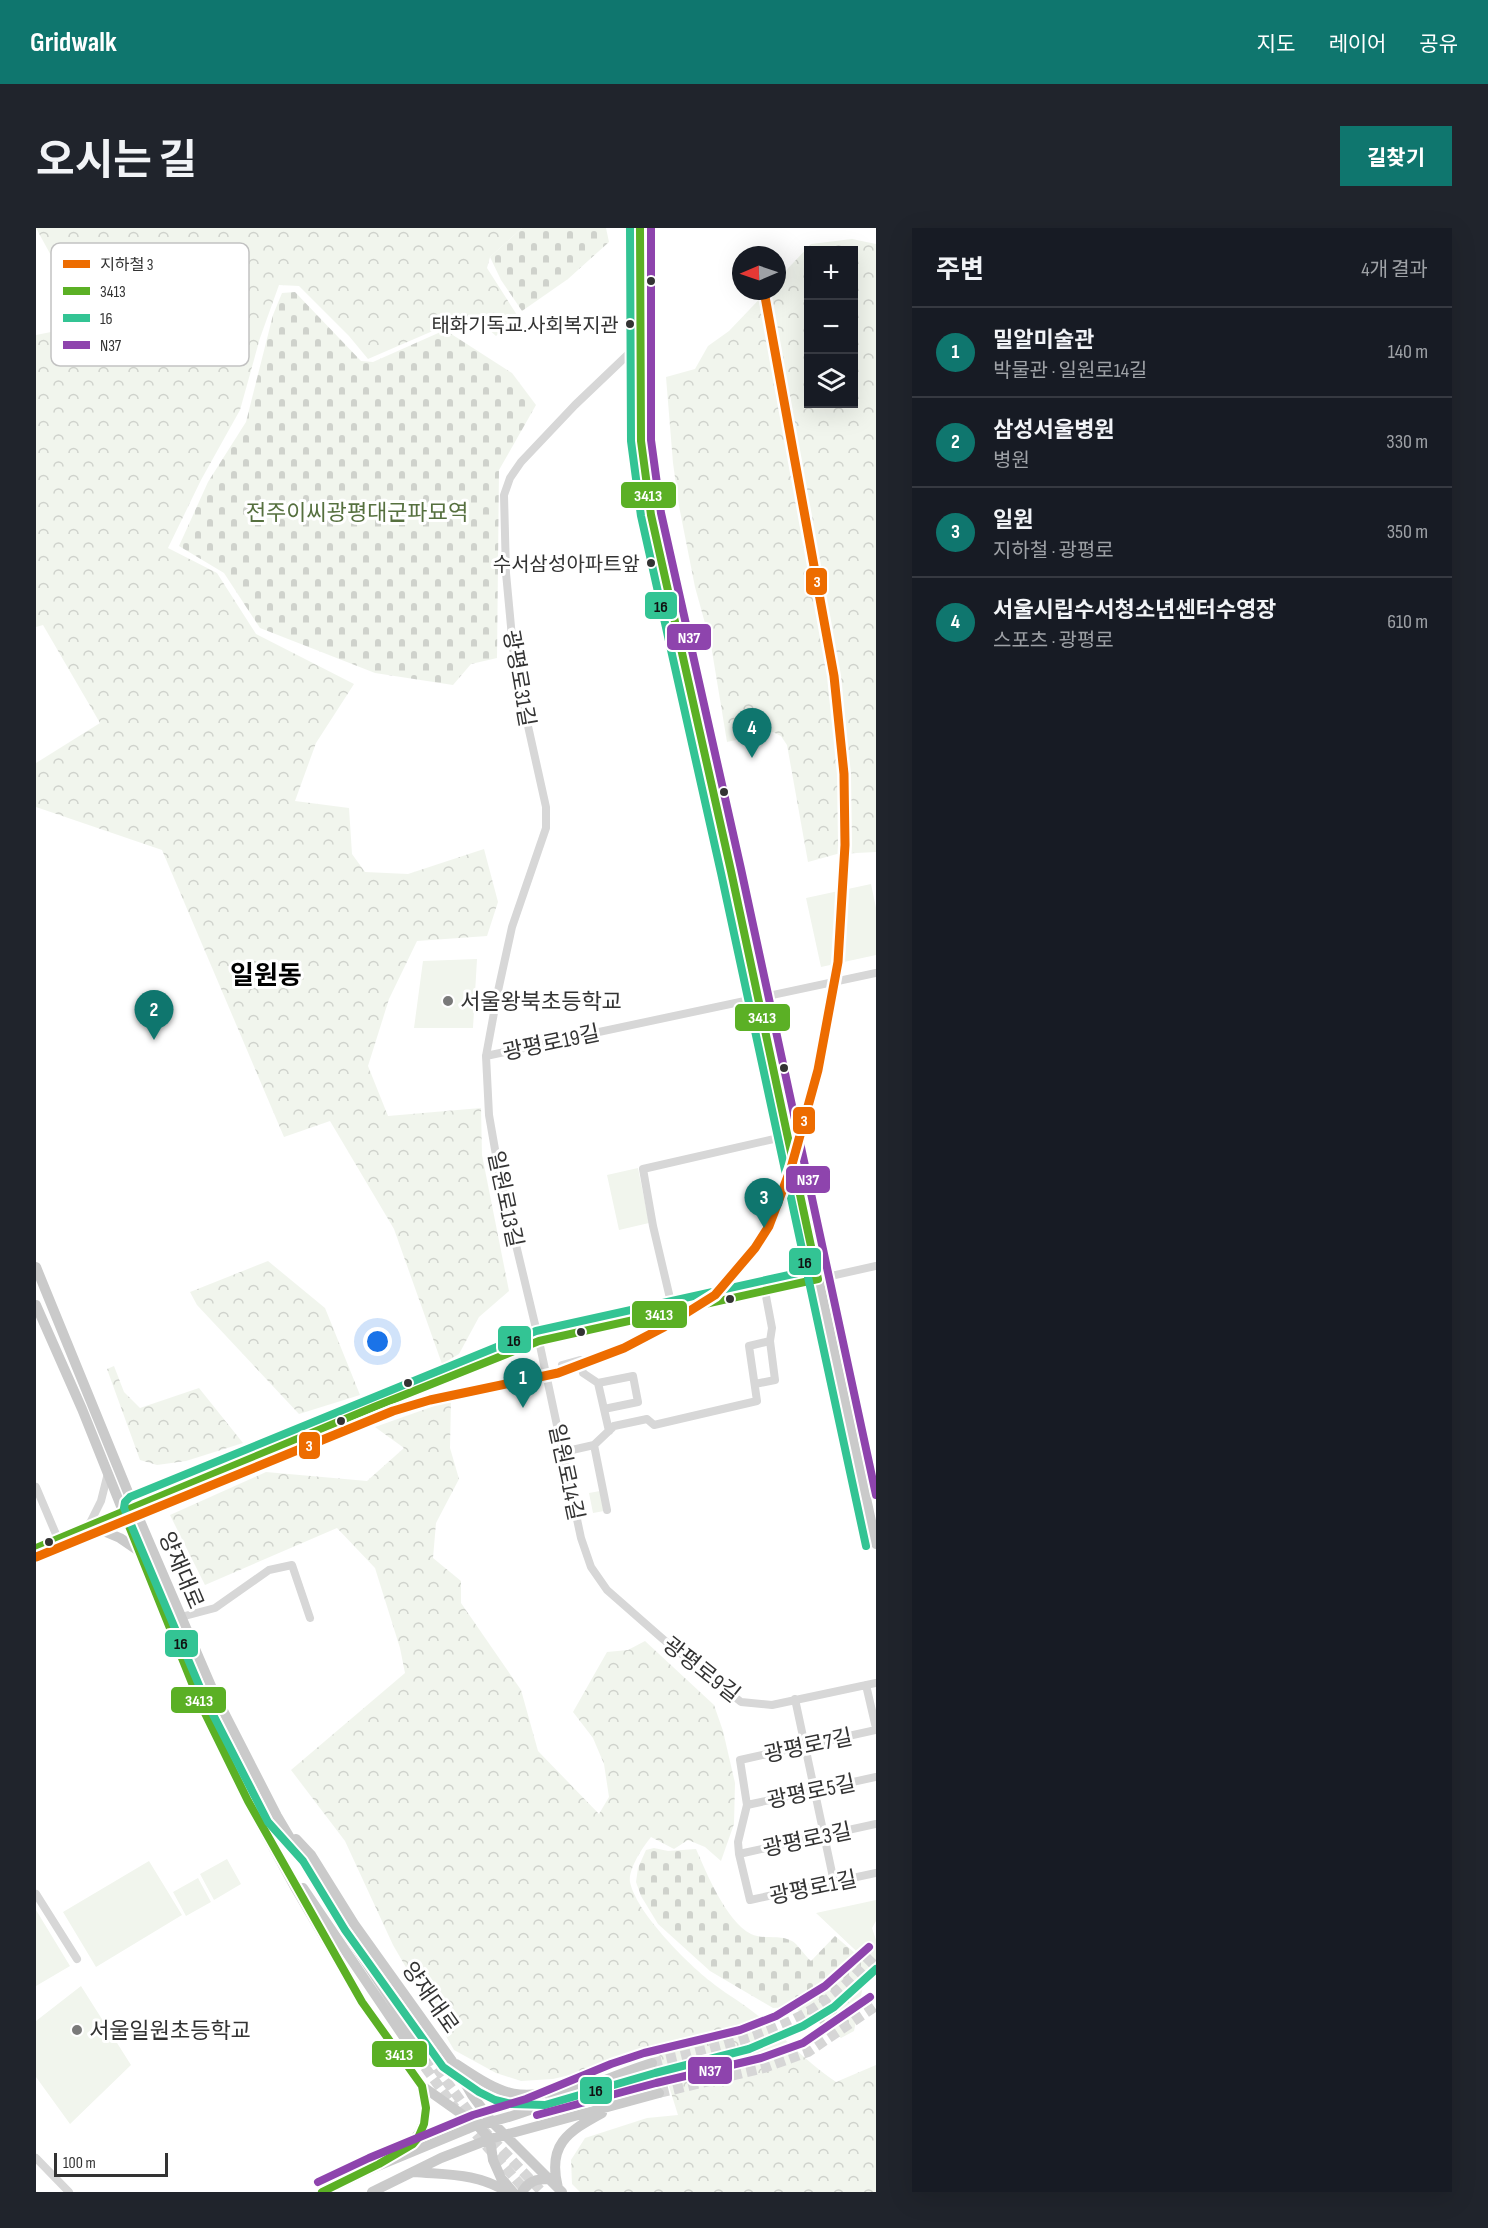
<!DOCTYPE html>
<html lang="ko">
<meta charset="utf-8">
<style>
body{margin:0;font-family:"Sofia Sans Condensed","Noto Sans KR",sans-serif;background:#20242c;color:#f1f3f6}
.controls{position:absolute;right:18px;top:18px;display:grid;overflow:hidden;border-radius:0px;box-shadow:0 6px 24px #0002}
.controls button{width:54px;height:54px;display:grid;place-items:center;padding:0;border:0;border-bottom:2px solid #363941;background:#171b24;color:#f1f3f6;font:30px sans-serif}
.compass{position:absolute;left:696px;top:18px;width:54px;height:54px;border-radius:50%;background:#171b24;box-shadow:0 6px 24px #0002;rotate:268deg}
.scale{position:absolute;left:18px;bottom:15px;width:114px;box-sizing:border-box;padding-left:6px;border:3px solid #333;border-top:0;font-size:16px;line-height:21px;white-space:nowrap;color:#333;-webkit-text-stroke:4px #fff;paint-order:stroke}
.you{position:absolute;left:342px;top:1114px;width:21px;height:21px;margin:-15px;border:4px solid #fff;border-radius:50%;background:#1a73e8;box-shadow:0 0 0 9px #1a73e833}
.badge{display:grid;place-items:center;width:39px;height:39px;border-radius:50%;background:#0f766e;color:#fff;font-size:20px;font-weight:700}
.pin{position:absolute;translate:-50% -50px;filter:drop-shadow(0 2px 3px #0008)}
.pin::after{content:'';position:absolute;top:32px;width:21px;height:18px;background:inherit;clip-path:polygon(0 0,100% 0,50% 100%)}
.list{margin:0;padding:0;list-style:none}
h2{display:flex;justify-content:space-between;align-items:center;height:78px;margin:0;padding:0 24px;font-size:26px}
h2 small{font-size:20px;font-weight:400;color:#9ea1a6}
.list li{display:grid;grid-template-columns:39px 1fr auto;gap:18px;align-items:center;box-sizing:border-box;height:90px;padding:0 24px;border-top:2px solid #363941}
.list b{display:block;font-size:22px;white-space:nowrap}
.list p{margin:0;font-size:20px;white-space:nowrap;color:#9ea1a6}
.list em{font-size:20px;font-style:normal;color:#9ea1a6}
.icon{flex:none;width:33px;height:33px;fill:none;stroke:currentColor;stroke-width:2;stroke-linecap:round;stroke-linejoin:round}
.map{position:relative;flex:none;width:840px;height:1964px;overflow:hidden;border-radius:0px}
header{display:flex;align-items:center;gap:36px;box-sizing:border-box;height:84px;padding:0 30px;background:#0f766e;color:#fff}
header strong{font-size:28px}
nav{display:flex;gap:33px;margin-inline-start:auto;font-size:21px}
.intro{display:flex;align-items:center;justify-content:space-between;box-sizing:border-box;height:144px;padding:0 36px}
h1{margin:0;font-size:42px}
.button{padding:15px 27px;border-radius:0px;background:#0f766e;color:#fff;font-size:21px;font-weight:700}
main{display:flex;gap:36px;padding:0 36px}
aside{flex:1;background:#171b24;border-radius:0px;box-shadow:0 6px 24px #0002}
.map>svg:first-child{display:block}
</style>
<header>
<strong>Gridwalk</strong>
<nav><a>지도</a><a>레이어</a><a>공유</a></nav>
</header>
<div class="intro"><h1>오시는 길</h1><a class="button">길찾기</a></div>
<main>
<div class="map">
<svg width="840" height="1964" viewBox="0 0 840 1964">
<defs>
<pattern id="forest-crowns" width="20" height="18" patternUnits="userSpaceOnUse" patternTransform="scale(1.5)"><rect width="20" height="18" fill="#f1f5ed"/><path d="M2 6a3 3 0 1 1 6 0M12 15a3 3 0 1 1 6 0" fill="none" stroke="#cfd2cc"/></pattern>
<pattern id="cemetery-stones" width="16" height="16" patternUnits="userSpaceOnUse" patternTransform="scale(1.5)"><rect width="16" height="16" fill="#f1f5ed"/><path d="M2 7V4a2 2 0 0 1 4 0v3zM10 15v-3a2 2 0 0 1 4 0v3z" fill="#cfd2cc"/></pattern>
</defs>
<rect width="100%" height="100%" fill="#fff"/>
<!-- forest -->
<path fill="url(#forest-crowns)" fill-rule="evenodd" d="M0,0h486l-32,29 -3,11 30,47 -21,21 -21,-19 -33,10 -74,32 -19,-23 -50,-50 -20,-1 -19,53 -20,72 -39,70 -33,68 49,25 39,61 98,50 -38,59 -21,58 54,7 3,46 13,18 43,2 76,-25 14,53 -11,34 -70,5 -28,58 -21,67 20,50 93,-8 1,47 27,136 -30,26 -20,37 -17,10 -48,-135 -64,-108 -46,16 -122,-287 -126,-43v-44l64,-40 -57,-98 -7,2v-292l25,-5 4,-49z
M816,11l24,5v608l-39,2 -29,8 -21,-117 -6,-9 -8,-4 -46,10 -16,-97 -16,-58 -16,-81 -6,-43 -7,-86 29,-8 13,-23 21,-15 38,-40h10v-11l34,-36zM818,22v154h-46v-154z
M232,1033l57,47 35,87 -61,19 -102,-109 -7,-13z
M78,1138l10,26 16,16 59,-20 44,55 -57,18 -29,4 -17,-5 -33,-91z
M415,1172l-1,48 9,31 -23,44 -3,35 28,23v22l60,87 17,61 61,63 10,-17 -5,-33 -11,-26 -20,-26 34,-60 21,-2 17,-9 69,64 9,26 12,52 -1,41 -13,37 -16,-14 -17,-7 -14,9 -23,-12c-8,10 -23,32 -21,45 6,30 56,80 80,99 13,11 28,19 42,30 30,23 51,49 84,71l40,-17v127h-296l-8,-8 -1,-24 14,-22 62,-20 31,-3 -21,-67 -4,-1 -62,23 -38,9 -32,2 -25,-8 -42,-23 -61,-105 -48,-104 -54,-71 114,-97 -5,-25 -25,-80 -38,-40 -132,57 -35,-70 96,-43 101,9 37,-33 -29,-21z"/>
<!-- cemetery -->
<path fill="url(#cemetery-stones)" d="M486,0h84l3,14 -41,37 -46,32 -21,-31 -11,-23z
M259,64l66,69 12,1 72,-32 67,43 24,32 -37,65 -2,188 -26,6 -18,21 -78,-12 -115,-45 -36,-55 -45,-27 29,-64 38,-60 27,-107 9,-22z
M618,1620l14,3 28,-2c11,25 30,72 55,85 12,6 28,0 41,7 5,2 13,15 19,20l24,-25 41,35 -13,15 -9,45 -13,7 -26,-18h-10l-6,-9 -7,-4 -19,1 -63,-37 -52,-47 -17,-28 -5,-14 2,-14 8,-18z"/>
<!-- green -->
<path fill="#f1f5ed" d="M835,656l5,24v47l-55,12 -15,-69z
M441,731l-4,69h-59l9,-67z
M602,940l11,55 -30,7 -12,-55z
M564,1263l4,20 -11,2 -4,-20z
M191,1631l14,25 -27,16 -14,-26z
M113,1633l33,54 -86,52 -33,-55z
M162,1650l13,24 -25,14 -13,-24z
M840,1672v21l-4,7 4,12v20l-6,4 -54,-51z
M0,1682l34,56 -34,20z
M45,1758l50,79 -61,59 -34,-47v-56z"/>
<g fill="none" stroke-linecap="round" stroke-linejoin="round">
<!-- major-tunnel -->
<path stroke="#d6d6d6" stroke-width="10" stroke-dasharray="10 5" stroke-linecap="butt" d="M380,1827l39,53
M392,1828l49,67 65,69
M616,1835c61,-15 125,-27 177,-65 17,-13 32,-29 47,-44
M623,1865l105,-25 44,-16 68,-46
M430,1895l61,69"/>
<!-- minor -->
<path stroke="#d7d7d7" stroke-width="8" d="M604,115l-65,62 -54,57 -11,16 -6,17 2,78 7,75 9,51 24,108v21l-34,99 -14,64 -12,65 3,59 11,63 39,163 42,197 10,29 16,23 57,50 77,62 31,3 104,-22
M450,828l390,-83
M637,1083l-20,-85 -10,-57 144,-33
M526,1137l18,-5 3,13 15,10
M719,1156l20,-4 -5,-39
M568,1181l34,-7 -5,-26 -35,7 11,48
M558,1217l13,65
M527,1224l31,-7 20,-19 33,-7 7,6 103,-24 -8,-55 21,-5 2,-13 -7,-37
M0,1259l22,52
M53,1297l12,-24 7,-28
M0,1320l338,-141 165,-66 337,-75
M145,1389l34,-9 54,-38 23,-5 18,53
M830,1457l10,43
M759,1471l39,183
M840,1502l-136,30 7,45 -9,37 1,12 11,46 126,-27
M711,1577l129,-28
M703,1626l137,-30
M0,1666l41,65
M0,1930l33,34"/>
<!-- major -->
<path stroke="#cacaca" stroke-width="10" d="M604,0l1,213 10,74 80,356 26,127 119,546
M0,1039l98,240 80,186 63,123 67,113 84,127
M0,1077l46,104 118,294 48,98 47,86 67,115 60,84 55,39 13,14 3,21 8,18 12,14
M53,1297l31,13 19,13
M260,1611l15,16 43,69 98,137 20,34 20,27 70,70
M267,1660l113,167
M420,1836c51,34 62,38 122,21
M363,1924c26,-16 31,-36 23,-66
M378,1944c33,3 64,1 93,20
M522,1960c-11,-43 9,-56 44,-75
M286,1964l51,-24 104,-43c61,-12 116,-44 175,-62
M336,1964l69,-34 49,-19 169,-46
M486,1964c7,-11 14,-13 26,-13"/>
<defs>
<path id="bus-1" d="M604,0l1,213 10,74 80,356 87,408
M87,1283l77,192 48,98 114,201 60,84 4,22 -2,16 -6,14 -5,6 -34,20 -57,28
M0,1320l338,-141 165,-66 279,-62"/>
<path id="bus-2" d="M594,0l1,213 10,75 80,357 145,673
M780,1041l-280,62 -406,166 -5,5 -1,6 80,189 64,125 35,39 42,69 98,137 36,25 16,8 17,4 33,1 110,-32 94,-24 54,-23 31,-19 42,-38"/>
<path id="bus-3" d="M615,0v212l10,73 80,356 135,626
M501,1887l119,-32 105,-25 42,-15 67,-46
M282,1954l51,-24 104,-43 53,-16 85,-35 33,-11 96,-23 36,-14 49,-30 44,-39"/>
</defs>
<!-- bus-1 casing -->
<use href="#bus-1" stroke="#fff" stroke-width="12"/>
<!-- bus-2 casing -->
<use href="#bus-2" stroke="#fff" stroke-width="12"/>
<!-- bus-3 casing -->
<use href="#bus-3" stroke="#fff" stroke-width="12"/>
<!-- bus-1 -->
<use href="#bus-1" stroke="#5bb025" stroke-width="8"/>
<!-- bus-2 -->
<use href="#bus-2" stroke="#33c494" stroke-width="8"/>
<!-- bus-3 -->
<use href="#bus-3" stroke="#8e44ad" stroke-width="8"/>
<defs>
<path id="metro-1" d="M0,1329l357,-146 37,-11 128,-27 66,-25 40,-21 51,-32 40,-47 14,-22 22,-58 27,-98 20,-108 7,-117 -1,-71 -10,-98 -70,-385"/>
</defs>
<!-- metro-1 casing -->
<use href="#metro-1" stroke="#fff" stroke-width="14"/>
<!-- metro-1 -->
<use href="#metro-1" stroke="#ed6c00" stroke-width="9"/>
</g>
<!-- markers -->
<g fill="#333" stroke="#fff" stroke-width="2">
<circle cx="615" cy="53" r="5"/>
<circle cx="594" cy="96" r="5"/>
<circle cx="615" cy="335" r="5"/>
<circle cx="688" cy="564" r="5"/>
<circle cx="748" cy="840" r="5"/>
<circle cx="694" cy="1071" r="5"/>
<circle cx="545" cy="1104" r="5"/>
<circle cx="372" cy="1155" r="5"/>
<circle cx="305" cy="1193" r="5"/>
<circle cx="13" cy="1314" r="5"/>
</g>
<g fill="#7a7a7a" stroke="#fff" stroke-width="2">
<circle cx="412" cy="773" r="6"/>
<circle cx="41" cy="1802" r="6"/>
</g>
<g text-anchor="middle" stroke-width="6" stroke-linejoin="round" paint-order="stroke">
<!-- bus labels -->
<g font-size="20" fill="#333" stroke="#fff" text-anchor="end">
<text x="583" y="104">태화기독교.사회복지관</text>
<text x="604" y="343">수서삼성아파트앞</text>
</g>
<!-- park labels -->
<g font-size="22" fill="#56703f" stroke="#fff">
<text x="321" y="292">전주이씨광평대군파묘역</text>
</g>
<!-- street labels -->
<g font-size="22" fill="#333" stroke="#fff">
<text transform="translate(484 450) rotate(80)" y="8">광평로31길</text>
<text transform="translate(515 814) rotate(-12)" y="8">광평로19길</text>
<text transform="translate(470 971) rotate(78)" y="8">일원로13길</text>
<text transform="translate(531 1244) rotate(78)" y="8">일원로14길</text>
<text transform="translate(146 1342) rotate(67)" y="8">양재대로</text>
<text transform="translate(666 1441) rotate(38)" y="8">광평로9길</text>
<text transform="translate(772 1517) rotate(-12)" y="8">광평로7길</text>
<text transform="translate(775 1563) rotate(-12)" y="8">광평로5길</text>
<text transform="translate(771 1611) rotate(-12)" y="8">광평로3길</text>
<text transform="translate(777 1659) rotate(-12)" y="8">광평로1길</text>
<text transform="translate(395 1769) rotate(55)" y="8">양재대로</text>
</g>
<!-- poi labels -->
<g font-size="22" fill="#333" stroke="#fff" text-anchor="start">
<text x="424" y="781">서울왕북초등학교</text>
<text x="53" y="1810">서울일원초등학교</text>
</g>
<!-- quarter labels -->
<g font-size="26" font-weight="bold" fill="#000" stroke="#fff">
<text x="230" y="756">일원동</text>
</g>
</g>
<!-- legend -->
<rect x="15" y="15" width="198" height="123" rx="9" fill="#fff" stroke="#c2c2c2" stroke-width="1.5"/>
<rect x="27" y="32" width="27" height="8" fill="#ed6c00"/>
<rect x="27" y="59" width="27" height="8" fill="#5bb025"/>
<rect x="27" y="86" width="27" height="8" fill="#33c494"/>
<rect x="27" y="113" width="27" height="8" fill="#8e44ad"/>
<g font-size="16" fill="#333">
<text x="64" y="42">지하철 3</text>
<text x="64" y="69">3413</text>
<text x="64" y="96">16</text>
<text x="64" y="123">N37</text>
</g>
<g stroke="#fff" stroke-width="2">
<rect x="584" y="253" width="57" height="28" rx="6" fill="#5bb025"/>
<rect x="769" y="339" width="23" height="29" rx="6" fill="#ed6c00"/>
<rect x="608" y="363" width="34" height="29" rx="6" fill="#33c494"/>
<rect x="630" y="395" width="46" height="28" rx="6" fill="#8e44ad"/>
<rect x="698" y="775" width="57" height="29" rx="6" fill="#5bb025"/>
<rect x="756" y="878" width="24" height="29" rx="6" fill="#ed6c00"/>
<rect x="749" y="937" width="46" height="29" rx="6" fill="#8e44ad"/>
<rect x="752" y="1019" width="34" height="29" rx="6" fill="#33c494"/>
<rect x="595" y="1072" width="57" height="29" rx="6" fill="#5bb025"/>
<rect x="461" y="1097" width="35" height="29" rx="6" fill="#33c494"/>
<rect x="262" y="1203" width="23" height="29" rx="6" fill="#ed6c00"/>
<rect x="128" y="1401" width="35" height="29" rx="6" fill="#33c494"/>
<rect x="134" y="1458" width="57" height="28" rx="6" fill="#5bb025"/>
<rect x="335" y="1812" width="57" height="28" rx="6" fill="#5bb025"/>
<rect x="651" y="1828" width="46" height="29" rx="6" fill="#8e44ad"/>
<rect x="543" y="1848" width="34" height="29" rx="6" fill="#33c494"/>
</g>
<g font-size="16" text-anchor="middle" font-weight="bold" fill="#fff">
<text x="612" y="273">3413</text>
<text x="781" y="359">3</text>
<text x="653" y="415">N37</text>
<text x="726" y="795">3413</text>
<text x="768" y="898">3</text>
<text x="772" y="957">N37</text>
<text x="623" y="1092">3413</text>
<text x="273" y="1223">3</text>
<text x="163" y="1478">3413</text>
<text x="363" y="1832">3413</text>
<text x="674" y="1848">N37</text>
</g>
<g font-size="16" text-anchor="middle" font-weight="bold" fill="#111">
<text x="625" y="384">16</text>
<text x="769" y="1040">16</text>
<text x="478" y="1118">16</text>
<text x="145" y="1421">16</text>
<text x="560" y="1868">16</text>
</g>
</svg>
<div class="controls">
<button>+</button>
<button>−</button>
<button><svg class="icon" aria-label="layers" viewBox="0 0 24 24"><path d="M12 4l9 5-9 5-9-5zM3 14l9 5 9-5"/></svg></button>
</div>
<svg class="compass" viewBox="-18 -18 36 36"><path d="M0-13l5 13h-10z" fill="#e53935"/><path d="M0 13l5-13h-10z" fill="#9ea1a6"/></svg>
<div class="scale">100 m</div>
<div class="you"></div>
<div class="pin badge" style="left:487px;top:1180px">1</div>
<div class="pin badge" style="left:118px;top:812px">2</div>
<div class="pin badge" style="left:728px;top:1000px">3</div>
<div class="pin badge" style="left:716px;top:530px">4</div>
</div>
<aside>
<h2>주변<small>4개 결과</small></h2>
<ul class="list">
<li><span class="badge">1</span><div><b>밀알미술관</b><p>박물관 · 일원로14길</p></div><em>140 m</em></li>
<li><span class="badge">2</span><div><b>삼성서울병원</b><p>병원</p></div><em>330 m</em></li>
<li><span class="badge">3</span><div><b>일원</b><p>지하철 · 광평로</p></div><em>350 m</em></li>
<li><span class="badge">4</span><div><b>서울시립수서청소년센터수영장</b><p>스포츠 · 광평로</p></div><em>610 m</em></li>
</ul>
</aside>
</main>
